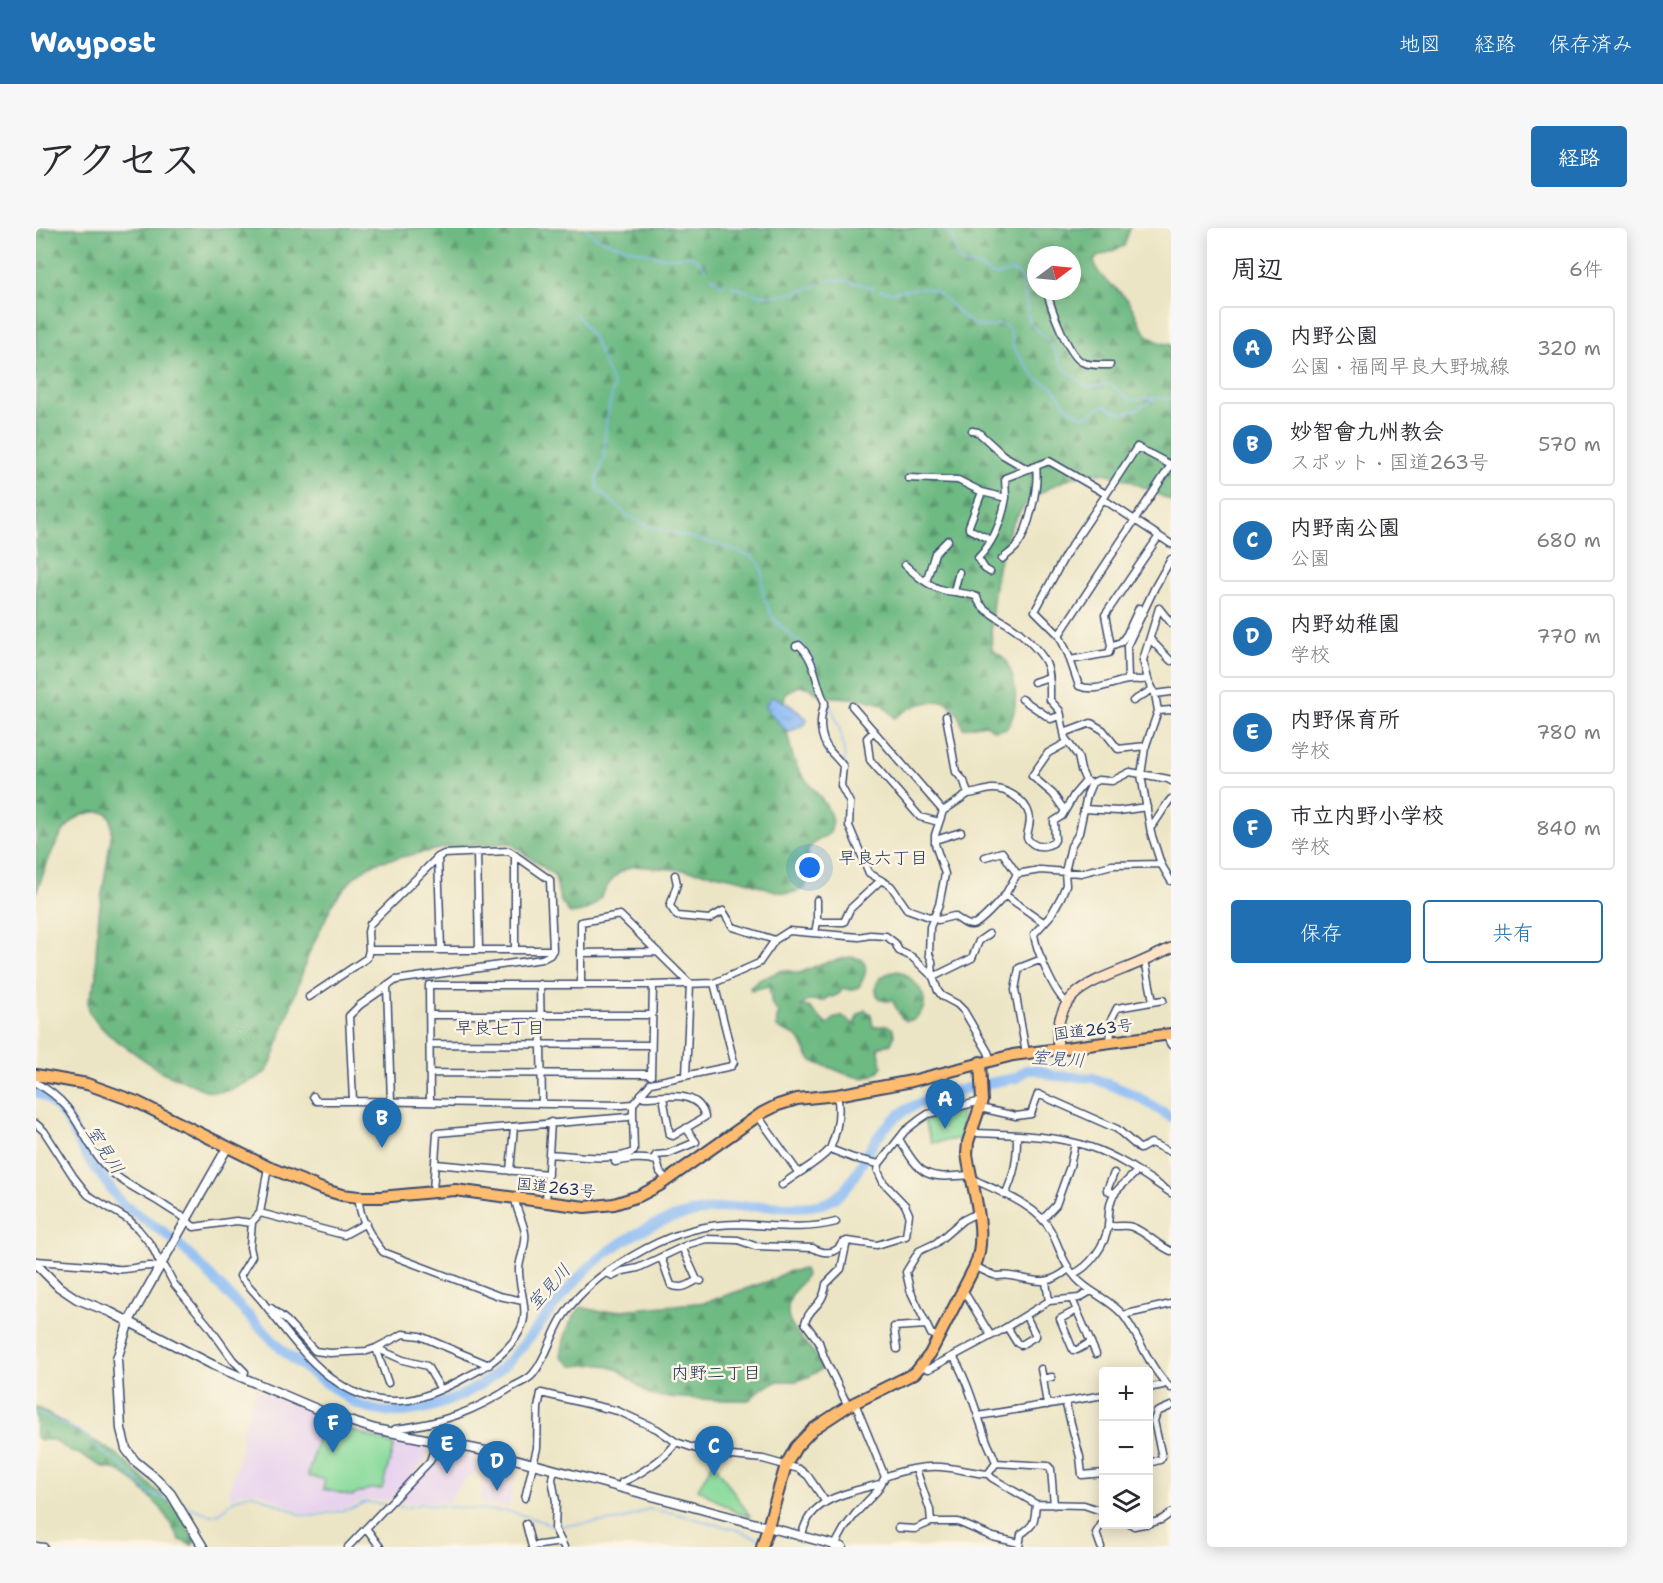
<!DOCTYPE html>
<html lang="ja">
<meta charset="utf-8">
<style>
body{margin:0;font-family:"Shantell Sans","Klee One",sans-serif;background:#f7f7f7;color:#2b2b33}
.controls{position:absolute;right:18px;bottom:18px;display:grid;overflow:hidden;border-radius:6px;box-shadow:0 3px 15px #0003}
.controls button{width:54px;height:54px;display:grid;place-items:center;padding:0;border:0;border-bottom:2px solid #e1e1e2;background:#fff;color:#2b2b33;font:30px sans-serif}
.compass{position:absolute;left:991px;top:18px;width:54px;height:54px;border-radius:50%;background:#fff;box-shadow:0 3px 15px #0003;rotate:74deg}
.you{position:absolute;left:774px;top:640px;width:21px;height:21px;margin:-15px;border:4px solid #fff;border-radius:50%;background:#1a73e8;box-shadow:0 0 0 9px #1a73e833}
.badge{display:grid;place-items:center;width:39px;height:39px;border-radius:50%;background:#1f6fb2;color:#fff;font-size:20px;font-weight:700}
.pin{position:absolute;translate:-50% -50px;filter:drop-shadow(0 2px 3px #0008)}
.pin::after{content:'';position:absolute;top:32px;width:21px;height:18px;background:inherit;clip-path:polygon(0 0,100% 0,50% 100%)}
.list{margin:0;padding:0;list-style:none}
h2{display:flex;justify-content:space-between;align-items:center;height:78px;margin:0;padding:0 24px;font-size:26px}
h2 small{font-size:20px;font-weight:400;color:#7c7c81}
.list li{display:grid;grid-template-columns:39px 1fr auto;gap:18px;align-items:center;box-sizing:border-box;height:84px;margin:0 12px 12px;padding:0 12px;border:2px solid #e1e1e2;border-radius:6px}
.list b{display:block;font-size:22px;white-space:nowrap}
.list p{margin:0;font-size:20px;white-space:nowrap;color:#7c7c81}
.list em{font-size:20px;font-style:normal;color:#7c7c81}
.actions{display:flex;gap:12px;padding:18px 24px}
.actions a{flex:1;padding:14px 0;border:2px solid #1f6fb2;border-radius:6px;text-align:center;font-size:21px;color:#1f6fb2}
.actions .main{background:#1f6fb2;color:#fff}
.icon{flex:none;width:33px;height:33px;fill:none;stroke:currentColor;stroke-width:2;stroke-linecap:round;stroke-linejoin:round}
.map{position:relative;flex:none;width:1135px;height:1319px;overflow:hidden;border-radius:6px}
header{display:flex;align-items:center;gap:36px;box-sizing:border-box;height:84px;padding:0 30px;background:#1f6fb2;color:#fff}
header strong{font-size:28px}
nav{display:flex;gap:33px;margin-inline-start:auto;font-size:21px}
.intro{display:flex;align-items:center;justify-content:space-between;box-sizing:border-box;height:144px;padding:0 36px}
h1{margin:0;font-size:42px}
.button{padding:15px 27px;border-radius:6px;background:#1f6fb2;color:#fff;font-size:21px;font-weight:700}
main{display:flex;gap:36px;padding:0 36px}
aside{flex:1;background:#fff;border-radius:6px;box-shadow:0 3px 15px #0003}
.map>svg:first-child{display:block}
</style>
<header>
<strong>Waypost</strong>
<nav><a>地図</a><a>経路</a><a>保存済み</a></nav>
</header>
<div class="intro"><h1>アクセス</h1><a class="button">経路</a></div>
<main>
<div class="map">
<svg width="1135" height="1319" viewBox="0 0 1135 1319">
<defs>
<pattern id="forest-firs" width="22" height="20" patternUnits="userSpaceOnUse" patternTransform="scale(1.5)"><rect width="22" height="20" fill="#6eba83"/><path d="M5 1l3.5 6h-7zM16 11l3.5 6h-7z" fill="#5a986e"/></pattern>
<pattern id="water-ripples" width="26" height="14" patternUnits="userSpaceOnUse" patternTransform="scale(1.5)"><rect width="26" height="14" fill="#88baf5"/><path d="M2 4q2-2 4 0t4 0M15 11q2-2 4 0t4 0" fill="none" stroke="#6e98ca"/></pattern>
</defs>
<rect width="100%" height="100%" fill="#fcf5e5"/>
<filter id="ink" filterUnits="userSpaceOnUse"><feTurbulence type="fractalNoise" baseFrequency=".0167" numOctaves="2"/><feDisplacementMap in="SourceGraphic" scale="12" xChannelSelector="R" yChannelSelector="G"/><feConvolveMatrix kernelMatrix="1 2 1 2 8 2 1 2 1" color-interpolation-filters="sRGB"/></filter>
<filter id="wash" filterUnits="userSpaceOnUse"><feTurbulence type="fractalNoise" baseFrequency=".008" numOctaves="4" result="noise"/><feDisplacementMap in="SourceGraphic" scale="24" xChannelSelector="R" yChannelSelector="G"/><feGaussianBlur stdDeviation="1.35" result="paint"/><feColorMatrix in="noise" values="0 0 0 0 0 0 0 0 0 0 0 0 0 0 0 0 0 1.4 0 .05"/><feComposite in="paint" operator="in"/></filter>
<g filter="url(#wash)">
<rect width="100%" height="100%" fill="#ece5c5"/>
<!-- built -->
<path fill="#e7d2ef" d="M220,1161l97,40 38,12 37,6 -2,12 -36,41 -24,-1 -18,8 -35,7 -10,-1 -45,-22 -17,1 -8,7 -4,-4 14,-56 -2,-2z
M408,1221l29,6 6,16 -12,6 -20,25 -54,1z
M474,1236l7,2 -8,41 -27,-3 -1,-26z"/>
<!-- forest -->
<path fill="url(#forest-firs)" stroke="#447470" stroke-width="1.5" fill-rule="evenodd" d="M0,0h1094l-6,18 -27,11 -3,4c3,18 23,25 33,39 10,11 12,31 26,39 5,3 12,5 18,6v156c-21,-10 -44,-24 -68,-28 -16,-2 -33,4 -48,12 -12,6 -25,13 -33,24 -25,31 -33,101 -30,141 5,3 11,6 14,11 11,20 14,50 0,68l-12,1 -9,-6 -22,4 -5,-14 -12,-13c-20,0 -35,4 -51,17l-13,-14 -18,-5 -42,-3 -15,-9 -7,-1 -14,6c-6,13 4,59 10,73 9,21 44,42 34,68 -7,5 -18,9 -22,17 -5,12 7,31 -6,39 -16,10 -37,-2 -53,-7 -37,-11 -77,-13 -115,-16 -38,11 -23,45 -64,48l-10,-14 -5,-24 -45,-33 -62,4 -70,15 -12,6 -12,9 -20,24 -25,52 -34,100 -8,18 -10,7 -30,13 -13,1 -9,-2 -45,-19 -51,-36 -12,-12 -8,-11 -1,-11 9,-24 -1,-23 3,-41 13,-82 -1,-12 -4,-6c-45,-10 -58,48 -71,80v-370l2,-10 -2,-8zM1000,27h36v36h-36z
M814,729l11,2c9,8 3,19 -2,28l-8,3 -8,-2 -4,6 -7,3 -3,-1 -5,5 -14,-1 -9,6 8,1 18,18 9,-8 6,-1 15,10 -2,-4 2,-6 8,-6 6,4 2,13 14,-2 6,4 1,7 -3,8 -13,3 4,19c-11,18 -30,11 -46,4 -8,-4 -20,-5 -26,-11 -5,-6 -7,-16 -12,-21 -6,-5 -14,-5 -21,-11v-9l2,-5 -7,-8 -3,-18c-7,-1 -11,3 -18,3l-1,-2 9,-8 24,-10 17,3 23,-10z
M862,743c13,5 31,22 25,38 -2,4 -6,8 -9,11l-8,1 -5,-4 -9,-17 -6,1 -7,-2c-9,-16 3,-26 19,-28z
M768,1041l2,6c-4,8 -10,13 -14,20 -17,35 22,45 30,74l-14,8 -11,4h-19l-17,8 -12,11h-32l-66,-4 -32,-26 -19,-6 -27,2 -12,-10c3,-18 7,-36 20,-49l21,5 104,-10 66,-22 14,-8z
M0,1179l81,47 59,55 20,32 -4,4 -12,-5 -19,-32 -26,-26 -17,-12 -13,-2 -26,-14 -8,-2 -17,-12h-14l-4,-3z"/>
<!-- park -->
<path fill="#88da9b" stroke="#52847c" stroke-width="1.5" d="M925,884l1,26 -30,5 -8,-22 11,-4z
M286,1192l72,25 -12,44h-13l-17,7 -29,-7 2,-9 -17,-4z
M677,1234l37,54 -13,-3 -39,-24z"/>
<!-- water -->
<path fill="url(#water-ripples)" stroke="#5274aa" stroke-width="1.5" d="M738,469c13,5 23,13 33,22l-1,4 -16,9 -4,-1 -21,-24 5,-9z"/>
<g fill="none" stroke-linecap="round" stroke-linejoin="round">
<!-- stream -->
<path stroke="#88baf5" stroke-width="1.5" d="M550,0l9,9 15,6 50,14h21
M891,0l6,2 8,-2
M911,0l9,19 2,12 3,4 18,4 17,9 16,-5 6,2c6,11 8,36 12,49
M648,28c10,-2 16,5 21,13
M675,48l8,7 6,1
M788,52h19l31,8
M696,58l17,6
M884,60c34,-1 38,51 79,36l9,4
M844,62l11,2 24,-3
M717,65c17,6 51,0 65,-9
M540,86l17,24 21,48 -8,36 -2,34 -7,22v10l30,27 23,12 69,18 31,11 8,6
M996,97l17,15 13,26 22,19 6,2 20,-3 21,17 15,-3 25,1
M974,102l4,19 22,29 18,10 11,17 17,11 7,-1 15,-10c25,16 30,4 51,-6
M723,336c6,8 3,13 3,23 1,9 5,18 9,27 13,22 38,26 45,54
M788,465c13,25 20,42 21,71
M0,1184l45,20 21,20 17,11 30,30 22,8
M145,1276l30,11 6,-1 7,-4 10,-10 11,-5 9,-1 48,21 11,1 37,-7 15,-7 20,2
M354,1277l15,3 16,-4 91,8 41,13
M522,1298l64,-6 26,-11 25,4 65,17 21,9"/>
<!-- river -->
<path stroke="#88baf5" stroke-width="10" d="M0,864l12,6 19,21 18,35 37,50 43,29 20,17 97,100c17,15 36,27 54,40 8,5 15,12 23,15 48,21 115,-8 149,-43 28,-29 50,-65 79,-93 15,-14 34,-27 52,-37 37,-21 85,-26 127,-26 20,0 40,3 59,-3 24,-8 35,-39 48,-59 6,-10 17,-22 27,-30 23,-18 87,-31 116,-36l10,-8h12l15,6 40,2 42,17 36,22"/>
</g>
</g>
<g filter="url(#ink)">
<g fill="none" stroke-linecap="round" stroke-linejoin="round">
<defs>
<path id="minor" d="M1011,63c3,15 21,64 35,71 7,4 20,3 28,3
M936,203l6,1 25,23 24,14
M872,250l50,2 24,12 24,6 -1,-20 44,-17 57,33
M946,264l-13,34v3l22,11
M1069,268l32,-49 34,18
M1135,316l-68,-45 -37,55 -31,57 24,24 9,19 11,32c18,7 33,-4 49,-6 8,-1 13,1 20,-1l7,15 3,17 -13,37 -4,27 10,58 10,31 10,17
M966,331c5,-4 11,-8 15,-13 12,-17 22,-59 19,-80
M869,337c11,10 23,21 38,25 11,3 22,2 34,7 2,14 31,25 42,35 9,8 22,20 27,31 5,10 4,26 4,37l10,11 5,27 13,18 3,14 5,11 6,2 6,-3 14,1 18,-9 38,7 3,2
M954,344l-5,-3 -7,-11c15,-15 24,-38 28,-60
M890,354l9,-29 13,-13
M918,363l5,-19
M1123,380l12,15
M1023,407l112,-170
M1114,411l21,22
M760,418l3,-1c17,15 16,38 26,58 -6,15 -6,35 5,48 4,5 9,9 13,15l-2,20 9,17 -1,23 20,47 22,13 16,23 31,11 16,-4c5,3 12,10 18,9 7,0 28,-24 33,-30
M1075,418l-6,-31 54,-79
M1034,432l39,-7 2,-7 10,-4 6,-8 12,-26
M1112,451l-5,-19 16,-52
M1092,452l-1,-34 28,-59 16,-28
M998,454l15,-5
M1119,466l16,-2
M986,471l29,20 10,-4
M1097,473l20,-12
M816,478l91,105
M1122,483l13,-1
M910,488l10,56 8,9 4,13 -25,17 -8,24v9l10,30 -6,31 -9,22 -1,27 3,7 1,16 5,14 4,5 15,8 7,7 24,41 3,8
M838,503l-7,7 3,22 50,57 19,5
M1028,505l27,-10 12,7 15,19 28,-3
M932,566c8,-1 16,-4 24,-5 14,-1 33,11 37,25 3,8 -2,16 -2,24 7,10 16,10 26,5l2,-3 -1,-19 8,-5 12,-21 12,-14
M1048,581l34,2 29,-4
M1029,583l-12,-17 -21,-18 16,-23 20,-11
M1114,599l2,-1c7,-8 13,-21 19,-27
M899,612l26,-8
M441,625l2,96
M479,627v95
M402,629l3,93
M949,629l17,-5 15,22 23,-4 41,3 31,-8 49,-1
M981,646l-12,21 38,27
M639,647l2,9 -7,22 7,10 32,3 14,-8 10,16 42,13
M781,694v-22
M779,705l2,-11h27l6,-13 31,-29
M517,722h-184l-1,-18 2,-8 68,-67 6,-3 65,-3 41,29 3,70 -3,5 -8,4 -146,21 -36,25 -11,11 4,85 269,4 11,-1 18,-21 81,-17 2,-4 -20,-79
M545,725l77,-1
M1109,732l8,41
M897,749l39,-19 7,-17 10,-7
M504,756l2,120
M545,756v-62l39,-7 70,69 -4,92
M351,758l4,115
M273,769l58,-39 2,-8
M1031,775c-13,-10 -31,-53 -33,-69l17,-19 10,-18 5,-12 -1,-13 6,-26 8,-13 8,-38 5,-12
M394,787h222
M1130,807l5,10
M1074,815l2,-25 5,-10 46,-8
M395,816l220,1
M990,825l-11,-63 4,-22 23,-9
M395,845l220,1
M2,847l-2,8c39,21 41,45 64,77 14,18 33,27 52,38 13,7 23,16 36,21
M615,848l2,-91
M605,866l3,3c21,0 55,-8 61,20l-32,19 -3,-1 -7,-38
M801,867c4,18 0,37 -7,54l23,9 26,6
M277,868l3,5h37
M394,874l-1,-117h224l61,-2 45,-20 16,-23 14,-9 70,6 11,-2 16,1 9,7 4,8 13,6 21,20
M944,880l36,8 15,-2 7,-20 79,35 23,20 11,-6 20,9
M722,888l40,56
M0,896l8,7 29,45 15,19 41,25 9,9 14,17 8,17 5,4 9,17 34,41 25,35 12,12 -2,5
M936,902l6,3c37,2 77,2 112,14 30,10 55,29 81,46
M863,911c23,38 26,40 71,36
M513,926c21,1 67,9 85,-3l-1,-36
M617,932l3,-5 11,-1 29,-12 -10,-14
M579,934c15,-3 27,-5 42,-1l3,11 7,8
M399,936l113,10
M474,943l4,-44
M1078,945l-7,17 8,4
M936,954l5,-1c24,11 62,26 74,50 9,17 12,33 26,48 13,14 34,21 46,36 18,23 26,54 48,73
M746,957c16,-13 35,-21 48,-36
M397,963l4,-58 191,-16 5,-2v-11
M969,967c10,-22 12,-35 12,-59
M323,969c-1,20 12,40 24,55l116,44 24,5
M510,973l5,-79
M224,985l84,22 22,-12
M1007,991l13,-14 14,-39 5,-23
M151,993l7,6 42,-6 16,2
M1072,997c8,3 16,-1 24,2 14,5 25,18 39,24
M646,1019l15,33 4,1
M625,1029l10,28c10,5 18,0 26,-5
M0,1033l68,5c21,9 43,-5 55,2
M939,1038c7,4 14,8 22,10 4,0 9,-1 14,0 25,4 34,12 58,-7
M571,1045l6,3 10,-5 15,-3 51,-24 17,-5 32,1 17,6 58,2c10,6 23,7 29,-5l5,-2
M1037,1046c17,-7 32,-29 35,-47 1,-10 0,-23 6,-33 4,-6 17,-16 23,-23
M1010,1054l3,19
M927,1062l28,46
M1036,1071l24,55
M226,1073c37,47 78,109 147,99 15,-2 45,-16 59,-24 21,-10 48,-30 55,-53 5,-17 -5,-37 -4,-55 1,-12 8,-23 6,-35 -2,-13 -9,-22 -10,-35
M227,1074l-23,-26 12,-20 -2,-9 2,-25 8,-9 8,-46
M235,1080l16,13 28,30 15,2 37,-2 9,-3 27,12 24,6 13,22
M1041,1082l-17,9 13,31h4l14,-8
M1087,1087l48,-11
M971,1099l10,16 4,2 15,-9 -10,-20
M903,1109l-8,-3 -21,-44 -4,-18 13,-21 17,-8 27,-23 14,-7
M861,1121l-3,-22 33,-2
M884,1139l9,2 71,-38 49,-30 30,-3 12,-7
M1005,1141l2,10 9,-2
M1007,1151l4,26
M352,1155l-12,-35 27,-14 17,2 69,29
M1112,1160l15,-3 2,-2
M1029,1173l15,56 2,18 22,-2
M819,1175l30,74
M812,1178l-24,-49 -5,-15 -14,-19c4,-17 18,-15 21,-39l15,-15 6,-28 30,4 29,-9 3,-22 -4,-9 -22,-23 -5,-11 1,-7 26,-33 14,-11 9,-6 54,-13
M942,1188l126,-21
M357,1205l2,-4c48,-6 78,-17 119,-43 6,-3 14,-6 19,-12 14,-17 18,-38 29,-56 21,-33 50,-51 83,-69 28,-15 59,-25 92,-25 34,1 65,7 99,-2
M960,1235l52,3 3,3 3,36
M1112,1235l12,-3 2,-3 -8,-36 3,-9 14,-6
M880,1241l14,41 1,12
M518,1242l-2,9 4,22 -1,28 9,18
M952,1246l4,4 44,26
M585,1260l1,-6c14,-5 47,-26 54,-40
M489,1270l12,-50 1,-40 3,-15 77,18 39,18 19,13 35,12 52,5 36,10 9,7 17,25
M490,1296l6,23
M1095,1296l3,2 10,-2
M1112,1296l13,-4 10,-7
M330,1300l14,19
M862,1300l17,1 16,-7h27l35,15 26,6
M766,1308c6,-38 48,-44 78,-52
M0,1318l8,1
M496,1318l30,-4
M312,1319l82,-86 7,-20
M798,1319l10,-18 12,-16 21,-22 8,-14c16,-7 39,-11 56,-10 16,1 31,6 47,7l8,-11c-3,-10 -8,-17 -11,-27 -10,-27 -17,-55 -32,-80
M983,1319l2,-13c15,-10 13,-13 15,-30l48,1 20,7
M1065,1319l-5,-14 8,-13"/>
<path id="tertiary" d="M0,1036l23,23 18,12 33,13 103,53 120,51 42,13 110,22 357,96
M167,1319l-32,-53 -14,-15 -22,-18 -9,-12 -5,-20 -4,-70 12,-38 98,-173"/>
<path id="secondary" d="M1022,820c-5,-51 25,-63 66,-79 16,-6 32,-14 47,-21"/>
<path id="primary" d="M726,1319l24,-82 10,-18 17,-18 35,-23 67,-33 15,-19 45,-88c14,-34 -3,-76 -8,-112l1,-12 14,-41 -2,-39"/>
<path id="trunk" d="M0,847l51,9 50,18 131,65 54,22 20,6 17,2h22l74,-7 130,17 29,-3 25,-8 21,-11 102,-72 16,-8 19,-6 40,-4 75,-14 101,-26 158,-21"/>
</defs>
<!-- minor casing -->
<use href="#minor" stroke="#3a4a6d" stroke-width="9"/>
<!-- tertiary casing -->
<use href="#tertiary" stroke="#3a4a6d" stroke-width="11"/>
<!-- secondary casing -->
<use href="#secondary" stroke="#3a4a6d" stroke-width="12"/>
<!-- primary casing -->
<use href="#primary" stroke="#3a4a6d" stroke-width="14"/>
<!-- trunk casing -->
<use href="#trunk" stroke="#3a4a6d" stroke-width="14"/>
<!-- minor -->
<use href="#minor" stroke="#fff" stroke-width="6"/>
<!-- tertiary -->
<use href="#tertiary" stroke="#fff" stroke-width="8"/>
<!-- secondary -->
<use href="#secondary" stroke="#fee4c5" stroke-width="9"/>
<!-- primary -->
<use href="#primary" stroke="#fdbc6f" stroke-width="10"/>
<!-- trunk -->
<use href="#trunk" stroke="#fdbc6f" stroke-width="10"/>
</g>
</g>
<g text-anchor="middle" stroke-width="5" stroke-linejoin="round" paint-order="stroke">
<!-- street labels -->
<g font-size="16" fill="#1b2f5e" stroke="#fcf5e5">
<text transform="translate(1057 801) rotate(-7)" y="6">国道263号</text>
<text transform="translate(520 959) rotate(6)" y="6">国道263号</text>
</g>
<!-- neighbourhood labels -->
<g font-size="18" fill="#1b2f5e" stroke="#fcf5e5">
<text x="847" y="636">早良六丁目</text>
<text x="464" y="806">早良七丁目</text>
<text x="680" y="1151">内野二丁目</text>
</g>
<!-- water labels -->
<g font-size="18" font-style="italic" fill="#365284" stroke="#fcf5e5">
<text transform="translate(1022 831) rotate(4)" y="6">室見川</text>
<text transform="translate(69 922) rotate(57)" y="6">室見川</text>
<text transform="translate(513 1059) rotate(-48)" y="6">室見川</text>
</g>
</g>
</svg>
<div class="controls">
<button>+</button>
<button>−</button>
<button><svg class="icon" aria-label="layers" viewBox="0 0 24 24"><path d="M12 4l9 5-9 5-9-5zM3 14l9 5 9-5"/></svg></button>
</div>
<svg class="compass" viewBox="-18 -18 36 36"><path d="M0-13l5 13h-10z" fill="#e53935"/><path d="M0 13l5-13h-10z" fill="#7c7c81"/></svg>
<div class="you"></div>
<div class="pin badge" style="left:909px;top:901px">A</div>
<div class="pin badge" style="left:346px;top:920px">B</div>
<div class="pin badge" style="left:678px;top:1248px">C</div>
<div class="pin badge" style="left:461px;top:1263px">D</div>
<div class="pin badge" style="left:411px;top:1246px">E</div>
<div class="pin badge" style="left:297px;top:1225px">F</div>
</div>
<aside>
<h2>周辺<small>6件</small></h2>
<ul class="list">
<li><span class="badge">A</span><div><b>内野公園</b><p>公園 · 福岡早良大野城線</p></div><em>320 m</em></li>
<li><span class="badge">B</span><div><b>妙智會九州教会</b><p>スポット · 国道263号</p></div><em>570 m</em></li>
<li><span class="badge">C</span><div><b>内野南公園</b><p>公園</p></div><em>680 m</em></li>
<li><span class="badge">D</span><div><b>内野幼稚園</b><p>学校</p></div><em>770 m</em></li>
<li><span class="badge">E</span><div><b>内野保育所</b><p>学校</p></div><em>780 m</em></li>
<li><span class="badge">F</span><div><b>市立内野小学校</b><p>学校</p></div><em>840 m</em></li>
</ul>
<div class="actions"><a class="main">保存</a><a>共有</a></div>
</aside>
</main>
